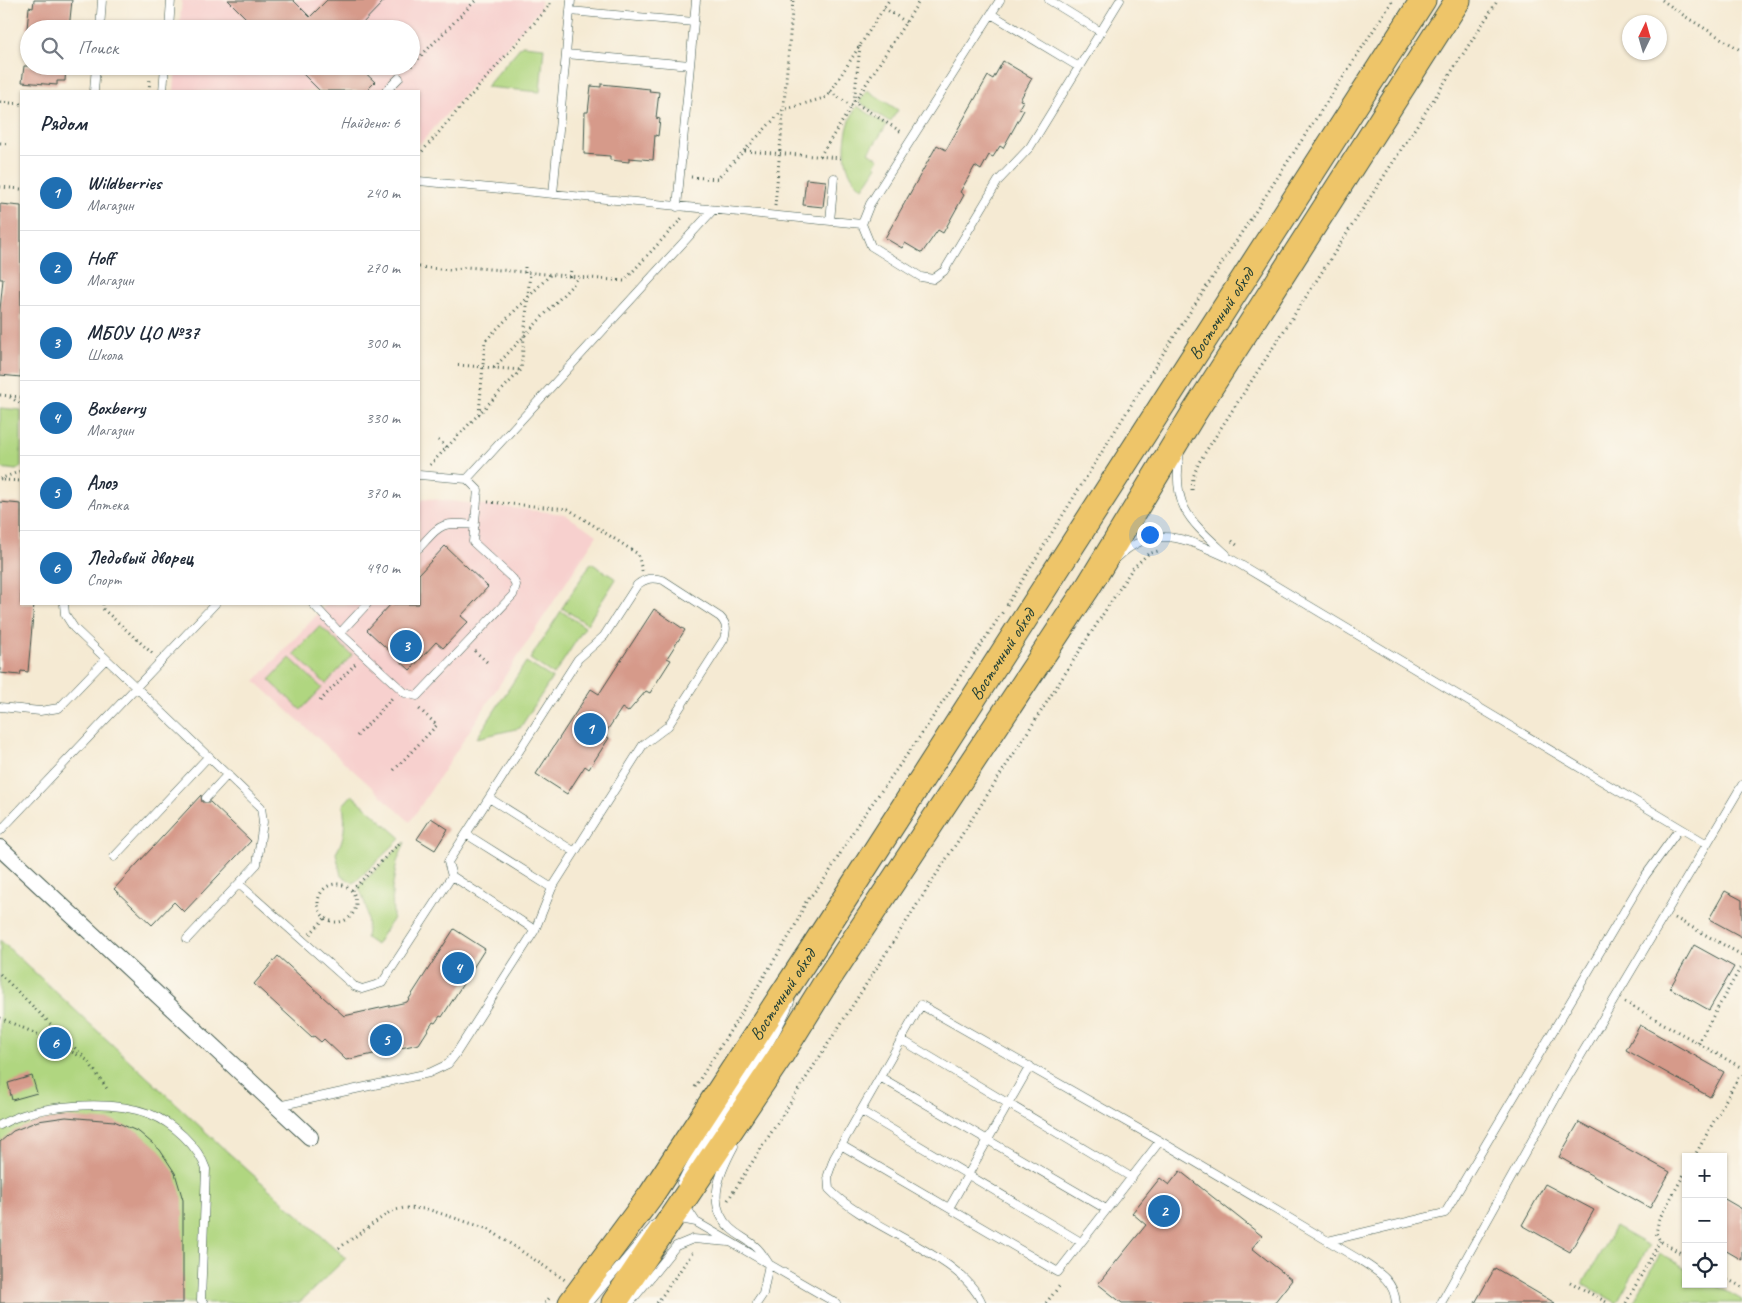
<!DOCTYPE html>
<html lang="ru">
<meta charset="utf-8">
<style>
body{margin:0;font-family:Caveat,sans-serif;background:#f6f6f7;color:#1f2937}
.controls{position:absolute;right:15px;bottom:15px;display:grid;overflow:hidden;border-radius:0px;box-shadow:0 1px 4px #0004}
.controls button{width:45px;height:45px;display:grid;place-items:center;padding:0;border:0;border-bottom:1px solid #e0e1e3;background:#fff;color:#1f2937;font:25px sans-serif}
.compass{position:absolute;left:1622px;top:15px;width:45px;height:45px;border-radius:50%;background:#fff;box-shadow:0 1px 4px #0004;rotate:5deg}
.you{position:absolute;left:1149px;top:534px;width:18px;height:18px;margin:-12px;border:4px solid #fff;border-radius:50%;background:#1a73e8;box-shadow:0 0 0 8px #1a73e833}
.badge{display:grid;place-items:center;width:32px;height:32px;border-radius:50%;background:#1f6fb2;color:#fff;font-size:16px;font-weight:700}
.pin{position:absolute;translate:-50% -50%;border:2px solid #fff;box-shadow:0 1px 5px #0006}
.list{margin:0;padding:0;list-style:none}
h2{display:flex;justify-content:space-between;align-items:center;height:65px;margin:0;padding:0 20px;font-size:21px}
h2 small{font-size:16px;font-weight:400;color:#747a83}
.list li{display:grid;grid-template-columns:32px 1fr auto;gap:15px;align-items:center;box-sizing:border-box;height:75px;padding:0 20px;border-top:1px solid #e0e1e3}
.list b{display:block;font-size:19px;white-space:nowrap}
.list p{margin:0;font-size:16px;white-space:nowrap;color:#747a83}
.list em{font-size:16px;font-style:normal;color:#747a83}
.icon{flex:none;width:28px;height:28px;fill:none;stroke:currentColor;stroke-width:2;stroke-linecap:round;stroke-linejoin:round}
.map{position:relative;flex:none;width:1742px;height:1303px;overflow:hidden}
.search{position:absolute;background:#fff;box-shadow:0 1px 4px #0004;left:20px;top:20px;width:400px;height:55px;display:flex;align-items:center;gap:12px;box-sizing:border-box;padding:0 18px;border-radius:28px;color:#747a83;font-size:19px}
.panel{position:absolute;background:#fff;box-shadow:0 1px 4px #0004;left:20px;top:90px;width:400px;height:515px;border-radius:0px}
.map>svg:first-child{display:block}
</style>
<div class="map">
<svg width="1742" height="1303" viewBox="0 0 1742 1303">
<rect width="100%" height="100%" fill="#fbf7ec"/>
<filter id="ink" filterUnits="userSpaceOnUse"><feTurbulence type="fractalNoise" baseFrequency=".02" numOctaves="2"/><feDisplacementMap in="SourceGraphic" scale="10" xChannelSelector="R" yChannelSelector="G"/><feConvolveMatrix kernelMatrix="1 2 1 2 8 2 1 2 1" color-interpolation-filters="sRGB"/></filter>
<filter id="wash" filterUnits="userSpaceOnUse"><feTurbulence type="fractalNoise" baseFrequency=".0096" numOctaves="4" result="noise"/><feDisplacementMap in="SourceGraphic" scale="20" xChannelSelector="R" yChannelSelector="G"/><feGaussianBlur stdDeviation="1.12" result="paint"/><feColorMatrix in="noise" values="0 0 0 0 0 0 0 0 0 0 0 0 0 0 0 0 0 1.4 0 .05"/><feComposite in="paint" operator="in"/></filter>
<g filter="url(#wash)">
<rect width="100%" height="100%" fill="#f5ead3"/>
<!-- built -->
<path fill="#f7d0ce" d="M182,0h359l-1,9 -121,136v-54h-245l2,-25h235v-37h-232z
M424,498l140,16 33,21 -187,287 -155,-141 72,-77h92v-100z"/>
<!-- green -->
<path fill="#b0d680" stroke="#688a5a" d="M522,45l22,2 -4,45 -54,-5z
M110,66h50l-1,6z
M867,90l31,20 -8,12 -31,-20z
M857,106l30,19 -18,27 10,7 -4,6 2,1 -14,22c-25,-16 -21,-59 -6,-82z
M0,408l21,2v57l-5,3 -16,-2z
M591,563l25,16 -29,45 -25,-16z
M561,611l24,16 -31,48 -24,-16z
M320,626l32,29 -26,29 -32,-30z
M290,658l32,30 -21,22 -32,-30z
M526,662l26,16 -32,50 -43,10z
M352,795l49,43 -47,45 -13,-7 -5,-23c9,-15 10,-30 7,-48z
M405,842l-8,20 -5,27 1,29 -17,27 -10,-7c3,-18 2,-34 -8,-51z
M0,940l221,206 125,112 -47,45h-299z
M1615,1227l34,19 -32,57 -34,-19z
M1660,1254l26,14v16h28l28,16v3h-109z"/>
<g id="blocks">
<!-- building -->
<path fill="#d69a8a" d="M34,0h38l-3,29h-42l2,-22 4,1z
M228,0h65l17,17 17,-17h58l-28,29h-100z
M1003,61l29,17 -12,22 3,1 -4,7 5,2 -21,38 -3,-2 -7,11 -4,-2 -8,15 -6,-4 -15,26 4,3 -21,38 -5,-3 -16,23 -17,-10 -3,5 -17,-10 52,-93 9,5 42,-74 5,3z
M24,66h42l-1,15h-8v4l-35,-3z
M295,66h63l17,16 -9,9h-46z
M601,84l49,5 -1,2 10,1 -3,26 4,1 -2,17 -3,-1 -2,25 -24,-2v4l-19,-2v-4l-26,-2 1,-42h3l3,-26 10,1z
M806,179l20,2 -3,26 -20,-2z
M0,204l21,2v171l-21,-2v-65l3,-31h-3z
M0,502l21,2v100h13l-6,68 -7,-1 -1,4 -20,-2z
M445,546l43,41 -27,29 7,6 -25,26 -7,-6 -26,28 -43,-40 24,-26h28v-30z
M654,609l31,21 -18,28 4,2 -21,33 -4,-2 -18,21 -6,-4 -18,27 5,3 -20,31 -4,-3 -18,28 -31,-20 55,-85 8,5z
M201,795l1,7h8l41,39 -67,71 -10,-10 -22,23 -38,-36z
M431,818l17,11 -13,21 -18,-11z
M1725,891l17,9v37l-33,-18z
M454,929l31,20 -43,68 -2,-1 -5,7 -2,-1 -14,22 -73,16 -22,-21 -3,3 -7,-6 -2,1 -58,-53 24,-28 66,60 63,-14z
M1694,945l40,22 -25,43 -39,-22z
M1640,1025l84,47 -14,25 -84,-47z
M32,1076l5,17 -25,7 -4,-17z
M66,1117l48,4 25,11 21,18 15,23 8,27v103h-183v-161l13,-11 25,-10z
M1579,1122l91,50 -20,36 -91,-51z
M1180,1171l82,65 -10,12 40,32 -18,23h-152l-24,-19 48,-59 -14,-12 28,-35 9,7z
M1545,1184l49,26 -24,42 -48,-27z
M1723,1198l19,11v51l-19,-11z
M1495,1268l60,35h-80z"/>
</g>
</g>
<g filter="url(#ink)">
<use href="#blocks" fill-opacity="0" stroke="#3f574c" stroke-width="1"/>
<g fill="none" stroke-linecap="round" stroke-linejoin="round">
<defs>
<path id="lane" d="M1049,0l52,32
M570,11l124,11
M991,14l88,53
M100,29l2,-29
M169,29l2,-29
M566,54l124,11
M94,91l2,-25
M163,91l2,-25
M386,91l13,-13
M419,181l443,43 9,22 50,31 12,2 11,-8 54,-90 32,-34 90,-147
M553,194l18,-194
M677,207l19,-207
M830,221l4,-43
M862,224l8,-20 130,-204
M1180,451c-9,55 8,68 46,103
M419,475l48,4 246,-269
M419,548c23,-25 21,-26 56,-23
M1118,557c37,-36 73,-16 113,2l476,285 35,-59
M64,604l1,10 9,14 187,179 2,15 -6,42 -70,75
M313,604l27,29
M367,604l-27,29 65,60 12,3 96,-101 3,-10 -3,-6 -40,-37 5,-52 -11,-11
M0,707l40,4 19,-3 47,-49
M206,798l22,-24
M489,798l86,54
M0,831l215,-227
M466,834l86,54
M114,857l95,-101
M239,884l115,102 8,3 20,-6 70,-107
M902,1040l229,137
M880,1077l226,132
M278,1106l151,-33 19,-9 7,-9 80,-125 17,-42 91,-143 25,-19 56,-87c3,-10 3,-15 -4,-22l-57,-37c-11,-3 -17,-2 -26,5l-33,51 -26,23 -130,203 4,14 83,54
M861,1111l220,131
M0,1125c36,-21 110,-26 150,-11 23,9 48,32 56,55l-5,131 3,3
M841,1145l217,127 102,-131
M734,1146c-14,26 -29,58 -4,82 7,7 17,11 25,18 6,5 10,12 14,18l-6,30 -6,9
M681,1183c30,-63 83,-118 109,-181
M685,1205l11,17
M949,1208l81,-142
M675,1218l21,4 140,81
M1328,1241l117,-28 200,-337 34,-47
M589,1303l66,-79
M630,1303l46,-57 17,-7 36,3
M982,1303c-21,-49 -114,-73 -153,-114l-1,-14 6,-17 87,-153 239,136 200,119c18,12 34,20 36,43
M1441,1303l121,-216 145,-243"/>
<path id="street" d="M0,848l310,289"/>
<g id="primary">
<path id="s1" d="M571,1303l80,-108 162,-247 610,-948"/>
<path d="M614,1303l167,-248 42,-68 265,-400 104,-171 266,-416"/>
</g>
</defs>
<!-- lane casing -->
<use href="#lane" stroke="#3f574c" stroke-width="9"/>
<!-- street casing -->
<use href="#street" stroke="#3f574c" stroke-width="18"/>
<!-- primary casing -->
<use href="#primary" stroke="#3f574c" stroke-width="27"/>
<!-- path -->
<path stroke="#3f574c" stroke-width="3" stroke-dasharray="1 4" stroke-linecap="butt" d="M1662,0l24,17 56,34
M884,8l22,14
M860,46l-6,56 49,31
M411,66l65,-66
M149,91l1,-13
M830,92l22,14
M0,102l21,2
M0,143l9,1
M745,151l97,7
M419,155l131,-150v-5
M820,156l100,-156
M691,177l26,2 66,-69 44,-13 62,-97
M0,187l21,2
M775,206l18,-206
M419,267l31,3 17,-3 157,14 58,-63
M525,273v-8
M570,277l1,-8
M458,365l63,5
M494,368l86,-91
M0,395l21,2
M10,397l11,7
M479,414l6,-73 65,-66
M438,440l9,7
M430,465l91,-95 9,-97
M0,479l21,-8
M3,480l18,1
M1192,490l1,-13 6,-15 299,-462
M488,502l80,7 70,45 4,17
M1232,541l7,6
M103,604v5l50,45
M1007,605l157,-253 229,-352
M475,651l13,12
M320,701l36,-38
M357,736l36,-39
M394,770l43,-45 -20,-18
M318 903a19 19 0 1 1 38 0a19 19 0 1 1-38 0Z
M352,890l49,-48
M1675,918l67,37
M310,934l15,-16
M0,974l85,84
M1625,1002l117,66
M0,1018l44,19 43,23 21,30
M1698,1043l44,-78
M695,1087l98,-157 13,-28 21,-26 30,-51 64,-90 83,-125
M1694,1157l44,-79 4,-3
M1686,1171l-27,48 -3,14 4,8 26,15
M728,1200l404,-631 16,-15 10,-3
M339,1248l52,-37 13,-3 23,1 61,20 77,51
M1723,1277l19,10
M1570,1282l38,21
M545,1303l6,-7
M657,1303l36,-51
M1046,1303l15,-19
M1626,1303l34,-62"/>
<!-- lane -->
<use href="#lane" stroke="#fff" stroke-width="8"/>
<!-- street -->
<use href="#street" stroke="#fff" stroke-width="16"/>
<!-- primary -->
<use href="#primary" stroke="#eec569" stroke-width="25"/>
</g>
</g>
<g text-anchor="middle" stroke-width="5" stroke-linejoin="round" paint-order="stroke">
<!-- street labels -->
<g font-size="18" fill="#1f3d34" stroke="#fbf7ec">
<text dy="6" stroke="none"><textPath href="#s1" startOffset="1184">Восточный обход</textPath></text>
<text dy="6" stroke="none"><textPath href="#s1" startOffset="779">Восточный обход</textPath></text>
<text dy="6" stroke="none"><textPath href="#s1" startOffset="374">Восточный обход</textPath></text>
</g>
</g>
</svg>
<div class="controls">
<button>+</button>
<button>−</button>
<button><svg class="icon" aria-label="locate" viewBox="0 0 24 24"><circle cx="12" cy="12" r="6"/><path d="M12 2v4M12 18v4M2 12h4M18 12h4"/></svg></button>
</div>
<svg class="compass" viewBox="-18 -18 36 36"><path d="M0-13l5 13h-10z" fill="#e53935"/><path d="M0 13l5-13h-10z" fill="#747a83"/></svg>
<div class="you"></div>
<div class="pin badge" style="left:590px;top:729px">1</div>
<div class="pin badge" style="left:1164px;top:1211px">2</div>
<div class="pin badge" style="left:406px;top:646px">3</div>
<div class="pin badge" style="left:458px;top:968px">4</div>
<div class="pin badge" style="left:386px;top:1040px">5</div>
<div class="pin badge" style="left:55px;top:1043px">6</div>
<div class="search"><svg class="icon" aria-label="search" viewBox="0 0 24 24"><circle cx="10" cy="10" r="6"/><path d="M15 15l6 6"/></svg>Поиск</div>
<section class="panel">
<h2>Рядом<small>Найдено: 6</small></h2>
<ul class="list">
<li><span class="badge">1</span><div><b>Wildberries</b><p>Магазин</p></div><em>240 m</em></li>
<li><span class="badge">2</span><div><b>Hoff</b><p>Магазин</p></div><em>270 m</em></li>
<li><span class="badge">3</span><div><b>МБОУ ЦО №37</b><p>Школа</p></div><em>300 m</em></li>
<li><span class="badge">4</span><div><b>Boxberry</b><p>Магазин</p></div><em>330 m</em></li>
<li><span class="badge">5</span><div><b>Алоэ</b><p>Аптека</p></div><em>370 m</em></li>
<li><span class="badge">6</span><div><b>Ледовый дворец</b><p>Спорт</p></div><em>490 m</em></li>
</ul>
</section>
</div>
